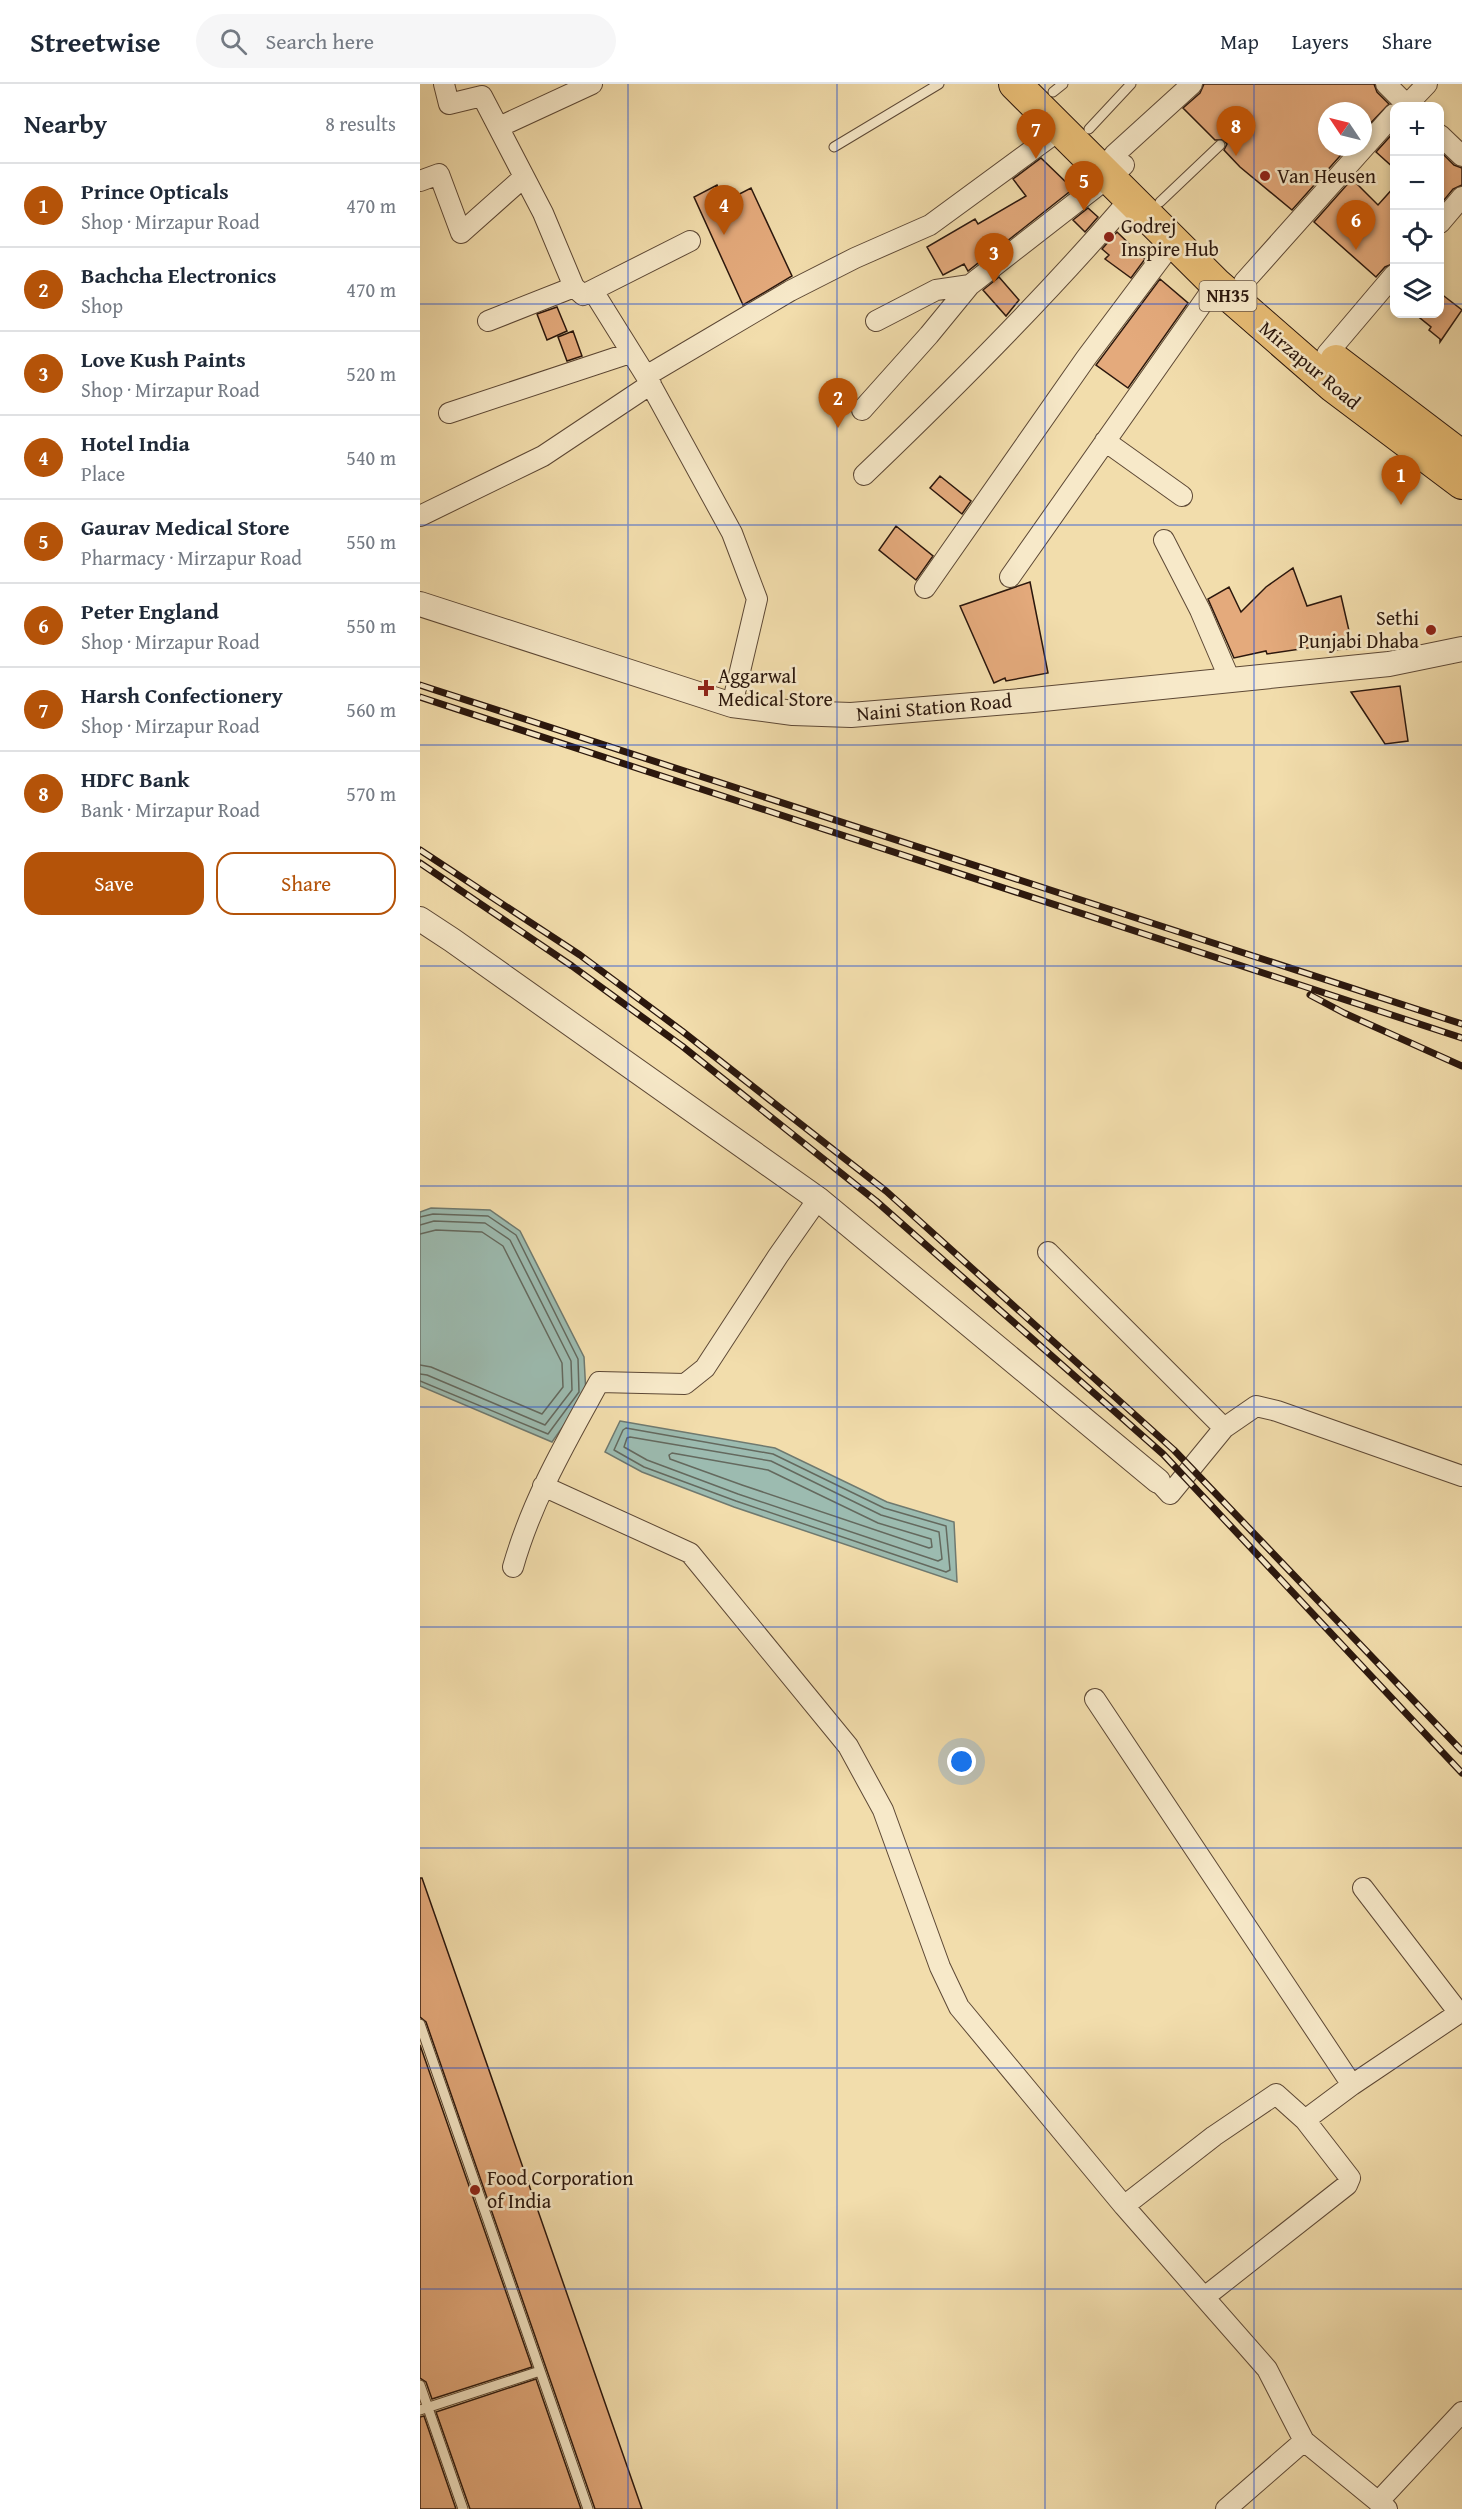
<!DOCTYPE html>
<meta charset="utf-8">
<style>
body{margin:0;font-family:"Gentium Book Plus",serif;background:#f6f6f7;color:#1f2937}
.controls{position:absolute;right:18px;top:18px;display:grid;overflow:hidden;border-radius:12px;box-shadow:0 3px 9px #0003}
.controls button{width:54px;height:54px;display:grid;place-items:center;padding:0;border:0;border-bottom:2px solid #e0e1e3;background:#fff;color:#1f2937;font:30px sans-serif}
.compass{position:absolute;left:898px;top:18px;width:54px;height:54px;border-radius:50%;background:#fff;box-shadow:0 3px 9px #0003;rotate:305deg}
.you{position:absolute;left:542px;top:1678px;width:21px;height:21px;margin:-15px;border:4px solid #fff;border-radius:50%;background:#1a73e8;box-shadow:0 0 0 9px #1a73e833}
.badge{display:grid;place-items:center;width:39px;height:39px;border-radius:50%;background:#b45309;color:#fff;font-size:20px;font-weight:700}
.pin{position:absolute;translate:-50% -50px;filter:drop-shadow(0 2px 3px #0008)}
.pin::after{content:'';position:absolute;top:32px;width:21px;height:18px;background:inherit;clip-path:polygon(0 0,100% 0,50% 100%)}
.list{margin:0;padding:0;list-style:none}
h2{display:flex;justify-content:space-between;align-items:center;height:78px;margin:0;padding:0 24px;font-size:26px}
h2 small{font-size:20px;font-weight:400;color:#747a83}
.list li{display:grid;grid-template-columns:39px 1fr auto;gap:18px;align-items:center;box-sizing:border-box;height:84px;padding:0 24px;border-top:2px solid #e0e1e3}
.list b{display:block;font-size:22px;white-space:nowrap}
.list p{margin:0;font-size:20px;white-space:nowrap;color:#747a83}
.list em{font-size:20px;font-style:normal;color:#747a83}
.actions{display:flex;gap:12px;padding:18px 24px}
.actions a{flex:1;padding:14px 0;border:2px solid #b45309;border-radius:18px;text-align:center;font-size:21px;color:#b45309}
.actions .main{background:#b45309;color:#fff}
.icon{flex:none;width:33px;height:33px;fill:none;stroke:currentColor;stroke-width:2;stroke-linecap:round;stroke-linejoin:round}
.map{position:relative;flex:none;width:1042px;height:2425px;overflow:hidden}
header{display:flex;align-items:center;gap:36px;box-sizing:border-box;height:84px;padding:0 30px;background:#fff;border-bottom:2px solid #e0e1e3}
header strong{font-size:28px}
nav{display:flex;gap:33px;margin-inline-start:auto;font-size:21px}
.search{width:420px;height:54px;background:#f6f6f7;display:flex;align-items:center;gap:15px;box-sizing:border-box;padding:0 21px;border-radius:33px;color:#747a83;font-size:22px}
main{display:flex}
aside{flex:1;background:#fff}
.map>svg:first-child{display:block}
</style>
<header>
<strong>Streetwise</strong>
<div class="search"><svg class="icon" aria-label="search" viewBox="0 0 24 24"><circle cx="10" cy="10" r="6"/><path d="M15 15l6 6"/></svg>Search here</div>
<nav><a>Map</a><a>Layers</a><a>Share</a></nav>
</header>
<main>
<aside>
<h2>Nearby<small>8 results</small></h2>
<ul class="list">
<li><span class="badge">1</span><div><b>Prince Opticals</b><p>Shop · Mirzapur Road</p></div><em>470 m</em></li>
<li><span class="badge">2</span><div><b>Bachcha Electronics</b><p>Shop</p></div><em>470 m</em></li>
<li><span class="badge">3</span><div><b>Love Kush Paints</b><p>Shop · Mirzapur Road</p></div><em>520 m</em></li>
<li><span class="badge">4</span><div><b>Hotel India</b><p>Place</p></div><em>540 m</em></li>
<li><span class="badge">5</span><div><b>Gaurav Medical Store</b><p>Pharmacy · Mirzapur Road</p></div><em>550 m</em></li>
<li><span class="badge">6</span><div><b>Peter England</b><p>Shop · Mirzapur Road</p></div><em>550 m</em></li>
<li><span class="badge">7</span><div><b>Harsh Confectionery</b><p>Shop · Mirzapur Road</p></div><em>560 m</em></li>
<li><span class="badge">8</span><div><b>HDFC Bank</b><p>Bank · Mirzapur Road</p></div><em>570 m</em></li>
</ul>
<div class="actions"><a class="main">Save</a><a>Share</a></div>
</aside>
<div class="map">
<svg width="1042" height="2425" viewBox="0 0 1042 2425">
<rect width="100%" height="100%" fill="#f2ddac"/>
<filter id="stains"><feTurbulence type="fractalNoise" baseFrequency=".00333" numOctaves="4"/><feColorMatrix values="0 0 0 0 .2 0 0 0 0 .09 0 0 0 0 .02 0 0 0 .5 -.17"/></filter>
<radialGradient id="worn" r=".72"><stop offset=".6" stop-color="#630" stop-opacity="0"/><stop offset="1" stop-color="#630" stop-opacity=".3"/></radialGradient>
<!-- water -->
<path fill="#9cbbb0" stroke="#6f796f" stroke-width="1.5" d="M11,1124l59,2 30,21 64,126 2,37 -34,48 -132,-56v-174z
M200,1337l155,27 112,54 67,20 3,60 -223,-75 -92,-35 -37,-20z"/>
<g fill="none" stroke-linecap="round" stroke-linejoin="round">
<!-- shore -->
<path stroke="#64695e" stroke-width="1.5" d="M0,1133l13,-3 55,2 28,19 62,124 1,33 -31,42 -128,-53
M0,1141l14,-4 51,2 25,17 61,121 1,29 -27,35 -118,-50 -7,-1
M0,1150l16,-4 46,2 21,14 59,117 1,24 -21,27 -111,-47 -11,-2
M206,1344l147,26 111,54 62,18 4,44 -4,2 -210,-71 -92,-34 -30,-17 9,-20z
M210,1353l141,24 110,54 58,17 3,27 -4,2 -200,-67 -91,-34 -23,-13 3,-9z
M252,1369l96,17 110,53 53,16 1,8 -3,1 -187,-63 -72,-26 -1,-4z"/>
</g>
<!-- building -->
<path fill="#e4aa7c" stroke="#2b170d" stroke-width="1.5" d="M784,0h170l3,8 12,12 -26,27v-20h-36v36h21l-56,63 -52,-43 -16,-17 3,-6 -3,-4h-9l-32,-32 17,-15z
M975,47v38l-19,-17z
M1020,67l14,14 8,3v17l-9,4 -13,16z
M621,74l32,31 -67,53 -24,15 1,2 -15,12 -4,-7 -21,11 -16,-28 48,-28 3,5 48,-28 -13,-17z
M932,95l26,26 17,-19v77l-10,4 -9,10 -62,-55z
M297,101l7,17 27,-14 41,88 -49,29 -49,-108z
M668,124l10,9 -13,15 -12,-12z
M697,148l28,27 -14,19 -26,-19 4,-4 -7,-6z
M579,193l20,23 -13,16 -23,-26z
M740,195l28,24 -60,85 -32,-23z
M1020,209l22,17 -22,32v-3l-11,-9 2,-3 -16,-13h25z
M137,223l10,24 -20,9 -10,-26z
M153,247l9,25 -15,5 -9,-24z
M520,392l31,25 -9,13 -32,-26z
M476,442l37,30 -17,24 -37,-30z
M873,484l14,38 34,-10 12,52 -18,2 -1,-6 -67,10 -1,-3 -32,7 -26,-59 21,-12 12,25 25,-25z
M610,498l18,91 -42,8 -1,-3 -11,5 -34,-77z
M980,602l8,55 -23,3 -34,-52z
M0,1794h2l220,631h-47l-169,-487 -6,-5z
M0,1961l112,322 -100,32 -6,-17 -6,-4z
M116,2295l45,130h-111l-34,-97z
M4,2332l32,93h-36v-92z"/>
<g fill="none" stroke-linecap="round" stroke-linejoin="round">
<defs>
<path id="service" d="M633,8l10,-8
M669,45l42,-45
M414,63l105,-63
M740,118l60,-57
M0,1940l168,485
M0,2301l43,124
M0,2326l120,-39"/>
<path id="minor" d="M24,0l5,20 33,-8 61,117 31,74
M966,0l21,21 20,-21
M79,43l93,-43
M1020,51l22,21
M694,71l78,-71
M0,97l19,-7 22,59 63,-56
M1020,139l22,-26
M824,198l150,-168
M173,207l53,85 86,157 25,66 -25,106
M68,237l86,-34 9,8 107,-54
M456,237l60,-31 34,-5
M907,270l67,-79
M226,292l144,-85 65,-33 75,-33 131,-96
M442,326l67,-75 41,-50 154,-120
M29,329l181,-60
M685,357l77,55
M444,391c92,-88 183,-179 266,-276
M0,432l123,-60 108,-72
M744,456l36,70 30,70
M590,493l206,-293
M505,504l161,-230 87,-116
M628,1168l176,176 -54,66 -12,-13
M804,1344l32,-22 21,5 185,65
M123,1402l147,67 158,193 35,64 57,157 19,40 165,199 143,163 37,72 83,68
M93,1483c19,-67 53,-125 86,-185l86,2 20,-16 73,-112 40,-57
M675,1615l257,386
M943,1804l96,125
M885,2036l47,-35 110,-74
M704,2122l90,-70 62,-42 29,26 45,58 -3,7 -141,111
M958,2418l84,-90
M806,2425l78,-68"/>
<path id="tertiary" d="M0,520l312,101 61,8 58,2 182,-15 356,-36 73,-15
M0,835l32,21 366,259 340,282"/>
<path id="trunk" d="M595,0l201,200 117,102 129,97
M916,277l125,95"/>
</defs>
<!-- service casing -->
<use href="#service" stroke="#5d4835" stroke-width="11"/>
<!-- minor casing -->
<use href="#minor" stroke="#5d4835" stroke-width="22"/>
<!-- tertiary casing -->
<use href="#tertiary" stroke="#5d4835" stroke-width="26"/>
<!-- trunk casing -->
<use href="#trunk" stroke="#2b170d" stroke-width="34"/>
<!-- service -->
<use href="#service" stroke="#f7e9c9" stroke-width="9"/>
<!-- minor -->
<use href="#minor" stroke="#f7e9c9" stroke-width="20"/>
<!-- tertiary -->
<use href="#tertiary" stroke="#f7e9c9" stroke-width="24"/>
<!-- trunk -->
<use href="#trunk" stroke="#e9be76" stroke-width="32"/>
<defs>
<path id="rail" d="M0,601l1042,339
M0,613l1042,341
M0,766l160,105 102,76 204,160 288,259 288,301
M0,779l152,103 110,80 194,155 287,253 299,319
M890,911l34,18 118,53"/>
</defs>
<!-- rail casing -->
<use href="#rail" stroke="#2b170d" stroke-width="7"/>
<!-- rail -->
<use href="#rail" stroke="#f7e9c9" stroke-width="4.5" stroke-dasharray="14" stroke-linecap="butt"/>
</g>
<!-- grid -->
<path fill="none" stroke="#1d4ed8" stroke-width="1.5" stroke-opacity="0.55" d="M208,0v2425M417,0v2425M625,0v2425M834,0v2425M0,220h974M1020,220h22M0,441h1042M0,661h1042M0,882h1042M0,1102h1042M0,1323h1042M0,1543h1042M0,1764h1042M0,1984h1042M0,2205h1042"/>
<!-- markers -->
<g fill="#8f2418" stroke="#f7e9c9" stroke-width="2">
<circle cx="845" cy="92" r="6"/>
<circle cx="689" cy="153" r="6"/>
<circle cx="1011" cy="546" r="6"/>
<path d="M283 595h6v6h6v6h-6v6h-6v-6h-6v-6h6z"/>
<circle cx="55" cy="2106" r="6"/>
</g>
<g text-anchor="middle" stroke-width="5" stroke-linejoin="round" paint-order="stroke">
<!-- shield labels -->
<rect fill="#f7e9c9" stroke="#685645" stroke-width="1.5" x="779.5" y="197" width="57" height="30" rx="4.5"/>
<g font-size="18" font-weight="bold" fill="#2b170d">
<text x="808" y="218">NH35</text>
</g>
<!-- poi labels -->
<g font-size="20" fill="#2b170d" stroke="#f7e9c9" text-anchor="start">
<text x="857" y="99">Van Heusen</text>
<text x="701" y="149">Godrej<tspan x="701" dy="23">Inspire Hub</tspan></text>
<text x="999" y="541" text-anchor="end">Sethi<tspan x="999" dy="23">Punjabi Dhaba</tspan></text>
<text x="298" y="599">Aggarwal<tspan x="298" dy="23">Medical Store</tspan></text>
<text x="67" y="2101">Food Corporation<tspan x="67" dy="23">of India</tspan></text>
</g>
<!-- street labels -->
<g font-size="20" fill="#2b170d" stroke="#f7e9c9">
<text transform="translate(890 281) rotate(40)" y="7">Mirzapur Road</text>
<text transform="translate(514 623) rotate(-5)" y="7">Naini Station Road</text>
</g>
</g>
<rect width="100%" height="100%" filter="url(#stains)"/>
<rect width="100%" height="100%" fill="url(#worn)"/>
</svg>
<div class="controls">
<button>+</button>
<button>−</button>
<button><svg class="icon" aria-label="locate" viewBox="0 0 24 24"><circle cx="12" cy="12" r="6"/><path d="M12 2v4M12 18v4M2 12h4M18 12h4"/></svg></button>
<button><svg class="icon" aria-label="layers" viewBox="0 0 24 24"><path d="M12 4l9 5-9 5-9-5zM3 14l9 5 9-5"/></svg></button>
</div>
<svg class="compass" viewBox="-18 -18 36 36"><path d="M0-13l5 13h-10z" fill="#e53935"/><path d="M0 13l5-13h-10z" fill="#747a83"/></svg>
<div class="you"></div>
<div class="pin badge" style="left:981px;top:421px">1</div>
<div class="pin badge" style="left:418px;top:344px">2</div>
<div class="pin badge" style="left:574px;top:199px">3</div>
<div class="pin badge" style="left:304px;top:151px">4</div>
<div class="pin badge" style="left:664px;top:127px">5</div>
<div class="pin badge" style="left:936px;top:166px">6</div>
<div class="pin badge" style="left:616px;top:75px">7</div>
<div class="pin badge" style="left:816px;top:72px">8</div>
</div>
</main>
